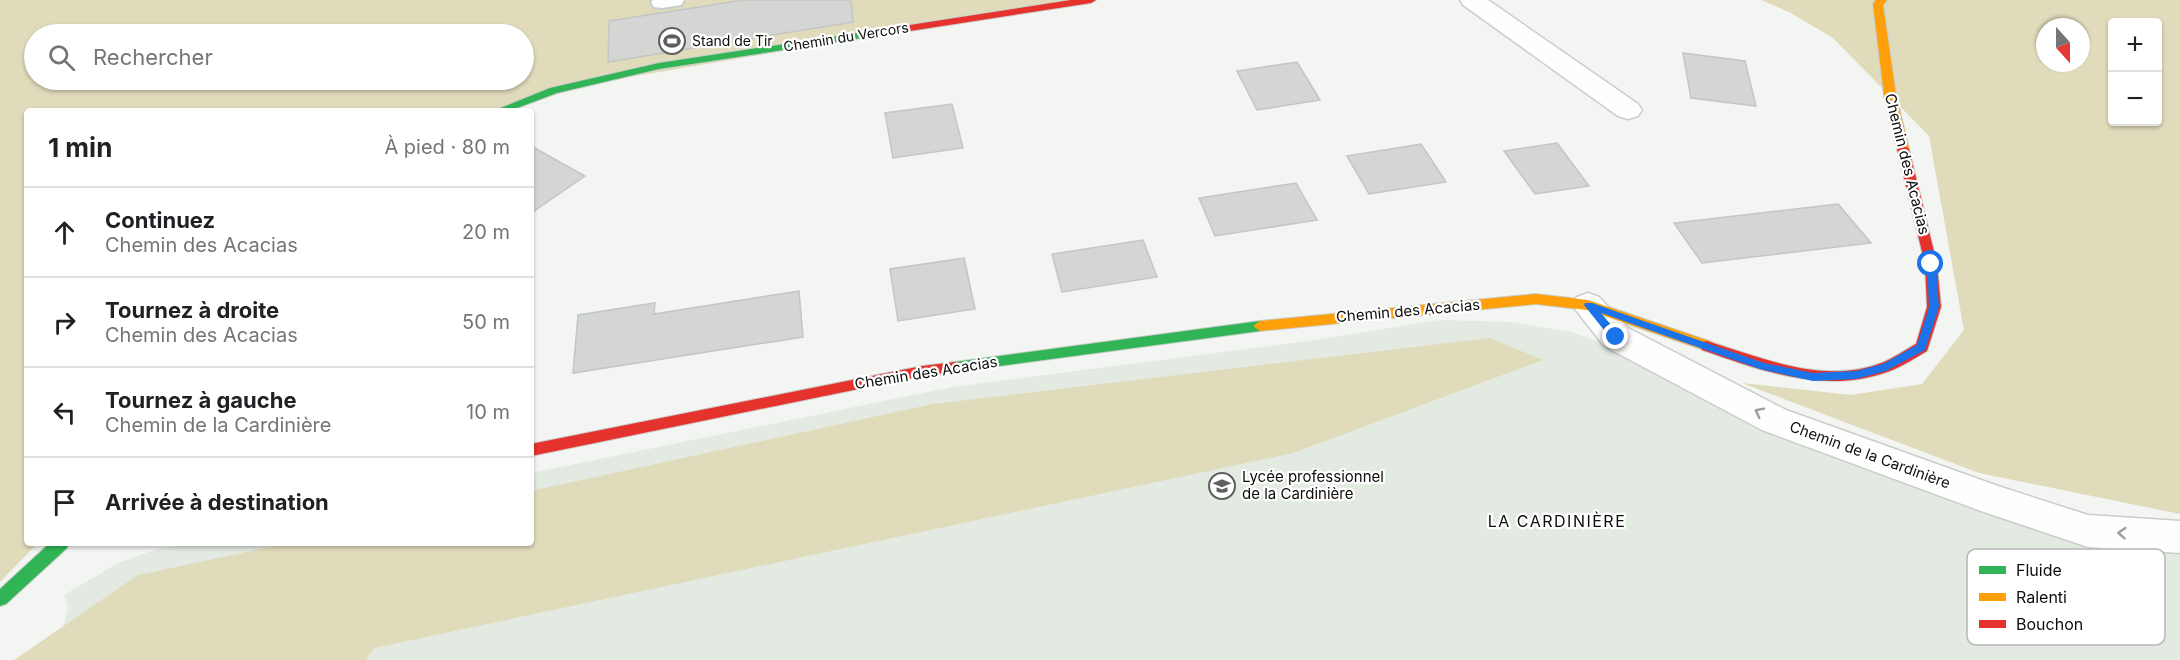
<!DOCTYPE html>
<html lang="fr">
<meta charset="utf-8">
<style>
body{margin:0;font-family:Inter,sans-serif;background:#f6f6f6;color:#202124}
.controls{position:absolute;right:18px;top:18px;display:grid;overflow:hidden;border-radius:6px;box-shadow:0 2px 4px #0004}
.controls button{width:54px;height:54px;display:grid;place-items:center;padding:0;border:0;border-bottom:2px solid #e0e0e0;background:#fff;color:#202124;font:30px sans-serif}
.compass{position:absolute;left:2036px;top:18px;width:54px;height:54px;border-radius:50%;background:#fff;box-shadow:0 2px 4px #0004;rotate:159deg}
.stop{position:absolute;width:18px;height:18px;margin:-14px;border:4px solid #1a73e8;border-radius:50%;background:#fff}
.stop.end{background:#1a73e8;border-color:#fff;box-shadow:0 2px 6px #0008}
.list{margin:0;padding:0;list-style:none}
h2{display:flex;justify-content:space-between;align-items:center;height:78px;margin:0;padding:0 24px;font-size:26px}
h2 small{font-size:20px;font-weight:400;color:#757577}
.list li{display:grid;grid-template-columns:39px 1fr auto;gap:18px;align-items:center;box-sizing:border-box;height:90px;padding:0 24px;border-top:2px solid #e0e0e0}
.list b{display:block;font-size:22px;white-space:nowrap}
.list p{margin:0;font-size:20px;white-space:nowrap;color:#757577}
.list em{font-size:20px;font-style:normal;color:#757577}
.icon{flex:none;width:33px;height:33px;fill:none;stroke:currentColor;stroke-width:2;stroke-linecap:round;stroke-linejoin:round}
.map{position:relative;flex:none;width:2180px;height:660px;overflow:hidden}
.search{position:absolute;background:#fff;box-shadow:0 2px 4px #0004;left:24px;top:24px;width:510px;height:66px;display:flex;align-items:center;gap:15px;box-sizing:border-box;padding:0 21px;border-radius:33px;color:#757577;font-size:22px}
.panel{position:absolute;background:#fff;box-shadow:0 2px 4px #0004;left:24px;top:108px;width:510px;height:438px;border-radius:6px}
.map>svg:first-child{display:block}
</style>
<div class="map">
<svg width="2180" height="660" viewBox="0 0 2180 660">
<rect width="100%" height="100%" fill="#f2f5f1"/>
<!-- built -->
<path fill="#e3eae1" d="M1440,320l69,2 62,10 42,15 197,99 136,53 145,50 89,4v107h-2126l14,-52 -4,-13 56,-33 35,-12 34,-7h342v-70l422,-86 355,-46z"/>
<!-- green -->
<path fill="#e0dbbb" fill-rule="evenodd" d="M0,0h1082l-458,78 -138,33h-459v432h11l-38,39zM34,34h490v46h-490z
M1761,0h419v514l-201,-41 -237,-90 109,12 71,-11 42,-54 -35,-194 -96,-98 -44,-26zM2112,22h46v100h-46zM2045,27h36v36h-36z
M1490,338l53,22 -250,93 -919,195 -8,12h-352l124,-85 151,-32h242v-52l402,-87z"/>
<!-- building -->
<path fill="#d3d6d3" stroke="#c3c6c3" stroke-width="1.5" d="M744,0h107l2,22 -245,40 1,-41z
M1683,53l62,8 11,45 -65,-8z
M1297,62l23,38 -63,10 -20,-39z
M952,104l11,44 -70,10 -8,-45z
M1557,143l32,43 -54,8 -31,-43z
M1421,144l25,38 -77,12 -22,-38z
M531,146l54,30 -54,37z
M1296,183l21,37 -102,16 -16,-38z
M1838,204l33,39 -169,20 -28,-40z
M1143,240l14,37 -95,15 -10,-38z
M964,258l11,51 -77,12 -8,-52z
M799,291l4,46 -230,36 5,-58 77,-12 -1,11z"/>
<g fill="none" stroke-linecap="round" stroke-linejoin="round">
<defs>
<path id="lane" d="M653,0h31l-3,5 -19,3 -8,-1 -3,-5z"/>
<path id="street" d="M1460,0h28l150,104 4,6 -4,6 -10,3 -10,-3 -155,-111z
M1588,293l11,4 29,31 158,82 212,76 90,29 92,6v32l-92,-6 -107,-36 -219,-81 -158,-84 -32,-41 5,-8z"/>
<path id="fast" d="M897,27l4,1v4l-242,37 -102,24 -48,18h-16l57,-23 109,-25z
M1260,321l7,5 -7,5 -305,41 -5,-1 -2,-4 2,-4 5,-1z
M50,543h19l-2,5 -61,56 -6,2v-17z"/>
<path id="slow" d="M1876,0h11l-4,5 13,90 13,54 -6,4 -6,-4 -13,-54 -11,-91z
M1536,294l52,6 124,42 2,4 -2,4 -5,1 -120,-41 -51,-6 -276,27 -7,-5 7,-5z"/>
<path id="jam" d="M1071,0h25l-5,3 -194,30 -5,-3 5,-3z
M1903,145l6,4 28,115 4,43 -14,44c-12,7 -24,15 -37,20 -64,24 -127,0 -188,-21l-2,-4 2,-4 5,-1c56,17 118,45 177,21 11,-5 21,-12 32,-18l11,-37 -2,-43 -28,-115z
M955,362l5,1 2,4 -2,4 -5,1 -33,4 -391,80v-12l391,-78z"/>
</defs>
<!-- lane casing -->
<use href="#lane" stroke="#cacdca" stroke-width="4"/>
<!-- street casing -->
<use href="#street" stroke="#cacdca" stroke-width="3"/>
<!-- fast casing -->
<use href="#fast" stroke="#cacdca" stroke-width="2"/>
<!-- slow casing -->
<use href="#slow" stroke="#cacdca" stroke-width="2"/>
<!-- jam casing -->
<use href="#jam" stroke="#cacdca" stroke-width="2"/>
<!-- lane -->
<use href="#lane" fill="#fdfefd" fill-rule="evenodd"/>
<!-- street -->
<use href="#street" fill="#fdfefd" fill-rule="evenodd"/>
<!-- fast -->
<use href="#fast" fill="#30b455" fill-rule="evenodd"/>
<!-- slow -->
<use href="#slow" fill="#ff9f0a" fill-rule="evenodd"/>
<!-- jam -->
<use href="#jam" fill="#e5322d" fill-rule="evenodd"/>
</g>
<!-- one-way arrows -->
<defs><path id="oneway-chevron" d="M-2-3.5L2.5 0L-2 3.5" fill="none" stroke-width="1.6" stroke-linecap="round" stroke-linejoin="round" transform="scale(1.5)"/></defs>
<g stroke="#9d9e9d">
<use href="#oneway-chevron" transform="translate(1759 412) rotate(-153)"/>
<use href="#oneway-chevron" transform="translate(2122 533) rotate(-176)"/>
</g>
<!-- route -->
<path fill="#1a73e8" d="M1931,261l5,3 3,43 -14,43 -39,21 -30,8 -43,2 -53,-12 -159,-56 20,24 -5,4 -4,-1 -28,-35 1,-2h7l172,60 49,10 43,-2 27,-7 34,-19 12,-38 -2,-43z"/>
<!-- icons -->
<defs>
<symbol id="stadium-ring" viewBox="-11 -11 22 22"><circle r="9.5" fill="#fff" stroke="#5d5f5c" stroke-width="1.5"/><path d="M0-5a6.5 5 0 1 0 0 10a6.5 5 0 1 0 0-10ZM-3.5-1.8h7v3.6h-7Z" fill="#5d5f5c"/></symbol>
<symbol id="school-ring" viewBox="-11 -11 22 22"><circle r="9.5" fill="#fff" stroke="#5d5f5c" stroke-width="1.5"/><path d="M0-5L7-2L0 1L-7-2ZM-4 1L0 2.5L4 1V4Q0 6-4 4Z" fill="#5d5f5c"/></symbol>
</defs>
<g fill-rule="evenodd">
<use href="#stadium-ring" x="657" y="26" width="30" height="30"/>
<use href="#school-ring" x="1207" y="471" width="30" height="30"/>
</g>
<g text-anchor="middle" stroke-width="4.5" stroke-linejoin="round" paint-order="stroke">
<!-- far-street labels -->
<g font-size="14" fill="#0d0e0c" stroke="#fff">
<text transform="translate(846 37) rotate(-9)" y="5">Chemin du Vercors</text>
</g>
<!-- far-poi labels -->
<g font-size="14" fill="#0d0e0c" stroke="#fff" text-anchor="start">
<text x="692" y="46">Stand de Tir</text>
</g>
<!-- street labels -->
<g font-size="15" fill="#0d0e0c" stroke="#fff">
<text transform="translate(1907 164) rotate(76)" y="5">Chemin des Acacias</text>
<text transform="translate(1408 311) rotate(-5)" y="5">Chemin des Acacias</text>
<text transform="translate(926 373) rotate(-9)" y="5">Chemin des Acacias</text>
<text transform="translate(1870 455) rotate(20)" y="5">Chemin de la Cardinière</text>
</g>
<!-- poi labels -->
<g font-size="15" fill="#0d0e0c" stroke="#fff" text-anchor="start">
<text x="1242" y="482">Lycée professionnel<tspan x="1242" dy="17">de la Cardinière</tspan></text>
</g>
<!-- neighbourhood labels -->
<g font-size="16" letter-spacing="1.5" fill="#0d0e0c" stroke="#fff">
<text x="1557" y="527">LA CARDINIÈRE</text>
</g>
</g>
<!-- legend -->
<rect x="1967" y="549" width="198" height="96" rx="9" fill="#fff" stroke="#b6b7b6" stroke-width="1.5"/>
<rect x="1979" y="566" width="27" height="8" fill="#30b455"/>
<rect x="1979" y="593" width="27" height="8" fill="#ff9f0a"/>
<rect x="1979" y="620" width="27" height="8" fill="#e5322d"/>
<g font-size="16" fill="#0d0e0c">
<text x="2016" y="576">Fluide</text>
<text x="2016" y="603">Ralenti</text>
<text x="2016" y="630">Bouchon</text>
</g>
</svg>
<div class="controls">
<button>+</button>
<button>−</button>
</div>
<svg class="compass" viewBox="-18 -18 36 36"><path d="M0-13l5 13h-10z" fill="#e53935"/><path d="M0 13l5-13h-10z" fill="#757577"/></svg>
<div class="stop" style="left:1931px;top:264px"></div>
<div class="stop end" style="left:1616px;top:337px"></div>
<div class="search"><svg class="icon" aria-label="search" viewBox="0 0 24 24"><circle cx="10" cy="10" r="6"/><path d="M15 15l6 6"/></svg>Rechercher</div>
<section class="panel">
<h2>1 min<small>À pied · 80 m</small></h2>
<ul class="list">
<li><svg class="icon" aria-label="ahead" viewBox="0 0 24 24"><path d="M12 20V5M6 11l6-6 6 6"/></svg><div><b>Continuez</b><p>Chemin des Acacias</p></div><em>20 m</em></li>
<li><svg class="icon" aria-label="right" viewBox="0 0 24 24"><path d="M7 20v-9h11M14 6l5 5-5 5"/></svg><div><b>Tournez à droite</b><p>Chemin des Acacias</p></div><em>50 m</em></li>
<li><svg class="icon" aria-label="left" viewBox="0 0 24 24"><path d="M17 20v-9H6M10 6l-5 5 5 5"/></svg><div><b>Tournez à gauche</b><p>Chemin de la Cardinière</p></div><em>10 m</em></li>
<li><svg class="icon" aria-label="arrive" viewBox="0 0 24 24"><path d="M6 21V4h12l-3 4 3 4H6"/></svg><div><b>Arrivée à destination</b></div></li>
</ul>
</section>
</div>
